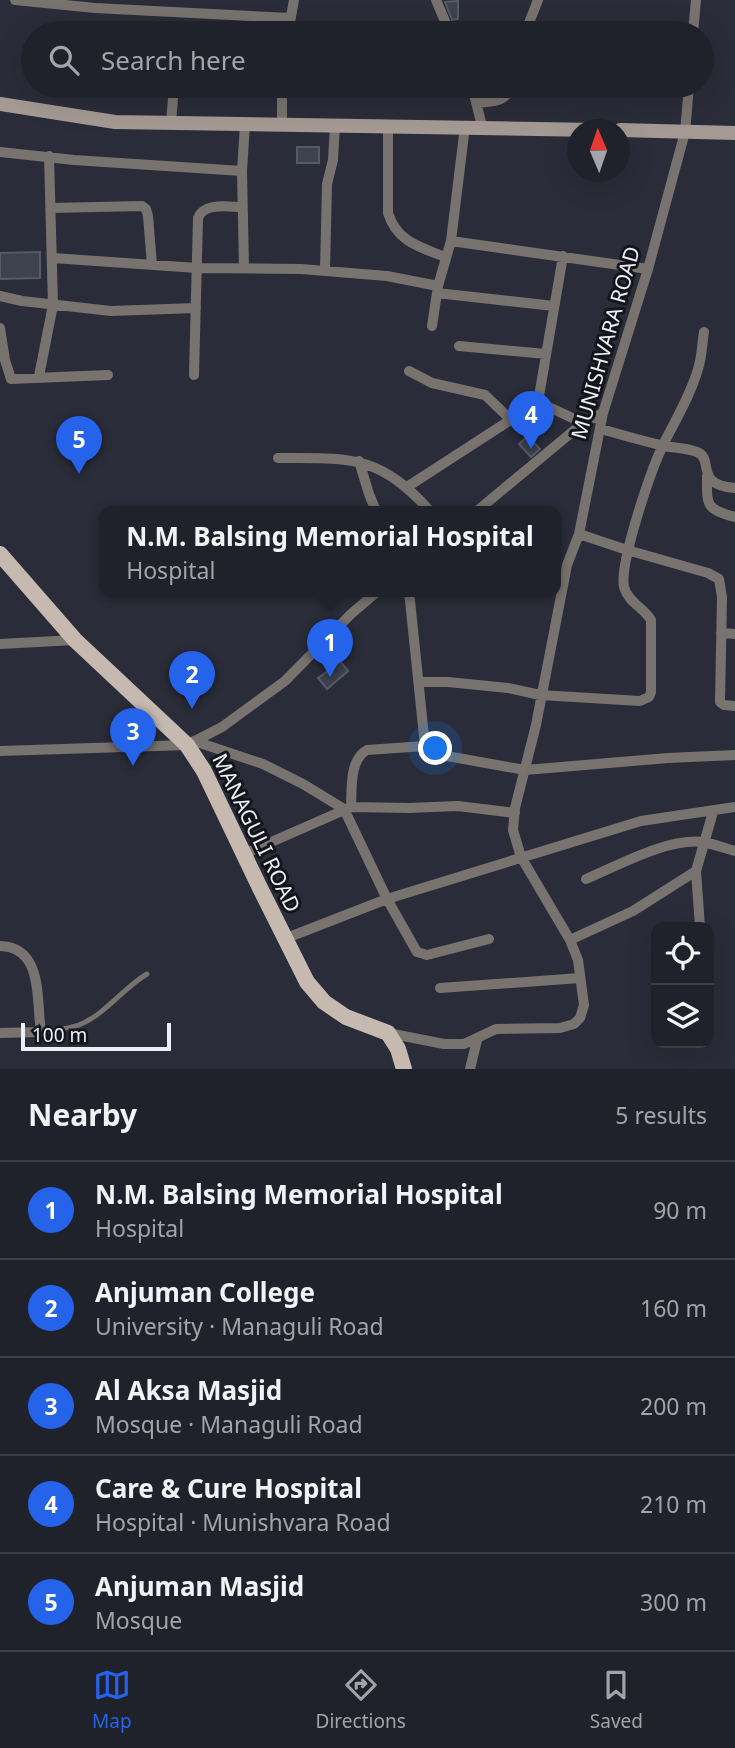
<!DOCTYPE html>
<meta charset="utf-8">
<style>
body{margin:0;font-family:"Noto Sans",sans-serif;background:#282a33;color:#f1f3f6}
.controls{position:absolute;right:21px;bottom:21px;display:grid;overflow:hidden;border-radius:14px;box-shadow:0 7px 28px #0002}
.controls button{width:63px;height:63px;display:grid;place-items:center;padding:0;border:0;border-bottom:2px solid #3d3f47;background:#20222b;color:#f1f3f6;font:35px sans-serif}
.compass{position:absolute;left:567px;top:119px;width:63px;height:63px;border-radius:50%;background:#20222b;box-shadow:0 7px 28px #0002;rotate:358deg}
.scale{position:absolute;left:21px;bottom:18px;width:150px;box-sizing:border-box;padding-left:7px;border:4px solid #eceff7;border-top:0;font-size:19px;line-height:24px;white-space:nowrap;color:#eceff7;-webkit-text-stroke:5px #14151b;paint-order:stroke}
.you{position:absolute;left:436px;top:749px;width:24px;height:24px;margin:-18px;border:5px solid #fff;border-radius:50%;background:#1a73e8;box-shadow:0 0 0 10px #1a73e833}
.badge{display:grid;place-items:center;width:46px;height:46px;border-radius:50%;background:#2563eb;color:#fff;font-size:23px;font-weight:700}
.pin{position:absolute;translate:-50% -58px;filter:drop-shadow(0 2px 4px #0008)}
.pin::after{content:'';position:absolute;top:37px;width:24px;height:21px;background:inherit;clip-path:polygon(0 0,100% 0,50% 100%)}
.popup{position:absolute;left:99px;top:506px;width:462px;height:91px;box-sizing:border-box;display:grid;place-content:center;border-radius:14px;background:#20222b;filter:drop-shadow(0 2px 5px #0005);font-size:23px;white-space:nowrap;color:#a2a4a9}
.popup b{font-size:26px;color:#f1f3f6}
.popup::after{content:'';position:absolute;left:50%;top:100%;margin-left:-14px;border:14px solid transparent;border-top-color:#20222b}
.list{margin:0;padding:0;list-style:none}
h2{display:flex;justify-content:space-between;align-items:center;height:91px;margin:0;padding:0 28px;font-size:30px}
h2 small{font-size:23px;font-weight:400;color:#a2a4a9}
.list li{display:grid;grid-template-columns:46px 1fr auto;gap:21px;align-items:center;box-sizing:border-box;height:98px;padding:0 28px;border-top:2px solid #3d3f47}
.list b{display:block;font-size:26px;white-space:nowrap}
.list p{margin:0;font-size:23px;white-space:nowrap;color:#a2a4a9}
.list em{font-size:23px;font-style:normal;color:#a2a4a9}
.icon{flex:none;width:38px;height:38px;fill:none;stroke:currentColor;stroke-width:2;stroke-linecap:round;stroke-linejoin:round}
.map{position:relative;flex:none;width:735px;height:1069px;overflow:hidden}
.search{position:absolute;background:#20222b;box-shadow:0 7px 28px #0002;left:21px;right:21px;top:21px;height:77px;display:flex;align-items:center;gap:18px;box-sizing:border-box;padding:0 24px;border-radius:38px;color:#a2a4a9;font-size:26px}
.sheet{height:581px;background:#20222b}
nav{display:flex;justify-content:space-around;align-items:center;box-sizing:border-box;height:98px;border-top:2px solid #3d3f47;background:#20222b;font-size:19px;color:#a2a4a9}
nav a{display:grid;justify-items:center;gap:4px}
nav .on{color:#2563eb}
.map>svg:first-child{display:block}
</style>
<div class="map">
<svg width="735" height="1069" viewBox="0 0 735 1069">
<rect width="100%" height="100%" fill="#2a2d39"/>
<!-- building -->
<path fill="#3e414e" stroke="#565966" stroke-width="2" d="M458,1v18l-6,1 -7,-18z
M297,147h22v16h-22z
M40,252v26l-40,1v-26z
M528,436l12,13 -9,8 -12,-13z
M341,662l7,9 -21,18 -9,-11z"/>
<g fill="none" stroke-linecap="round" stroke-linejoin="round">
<!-- lane -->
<path stroke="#79736f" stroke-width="5" d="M41,1032c12,-2 27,-3 38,-7 27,-11 44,-37 68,-51"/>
<!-- street -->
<path stroke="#79736f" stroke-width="10" d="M15,0l80,8 195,10
M436,0l14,33
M288,33l6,-33
M525,33l13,-33
M693,33l3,-33
M282,86v39
M472,86l10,40
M477,103c16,-2 29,0 34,-17
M171,123l3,-37
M388,126v87c9,29 32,34 57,44
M0,152l74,8 168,11
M51,208l91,-2 4,3 2,7 4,49
M451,241l197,28
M563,256l-25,146 45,21
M53,258l144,10 104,1 86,7 51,10
M244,268l-2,-97 3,-47
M325,271l2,-87 6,-24 2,-35
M437,293l117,13
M0,296l22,5 89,10 85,-3
M432,326l6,-40 13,-45 14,-115
M0,328l5,32 6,19 97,-4
M459,346l87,8
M409,371l23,12 53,12 26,25
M194,375l4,-157c6,-16 30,-11 44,-11
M39,376l14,-71 -4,-149
M601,429c21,6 42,12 63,17 11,2 23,2 33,6 18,7 -4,33 38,36
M278,458c73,0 100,-4 152,53
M359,461l10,33 7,17
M707,476c0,29 -2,33 28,41
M407,487l131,-85
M477,511l106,-88 20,-10
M579,534l48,16 81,23 11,6 3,18 -2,105 4,3 11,1
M409,591l16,155 5,7 95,17 143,-12 67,-3
M721,633l14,1
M0,644l75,-4
M419,682h29l60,6 32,7 100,6 9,-4 2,-5v-72c-7,-12 -23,-18 -27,-33 -5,-24 28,-120 40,-144 12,-24 27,-49 34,-74 4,-12 4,-25 6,-37
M194,741l69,23 40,20 41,25 43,90 30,53 10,3 62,-16
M0,751l187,-6 35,-18 63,-46 66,-67 27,-23
M351,807c1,-18 -2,-47 16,-57l58,-4
M244,854l107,-47 58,1 49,-2 57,7
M696,871l4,56
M586,879c33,-14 81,-41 117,-37 10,2 22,6 32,9
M284,939l103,-40 254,-78 94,-14
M570,940l63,-29 63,-40 17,-59
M0,946c44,1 36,55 41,86l-41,1
M440,988l140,-10
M388,1033l56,11h20l32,-15 64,-1 14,-4 6,-6 4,-13 -6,-45 -8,-20 -49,-83 -8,-27 2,-22 21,-83 31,-160 12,-31 24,-121 45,-144 37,-137 4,-46
M470,1069l7,-29"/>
<!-- secondary -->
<path stroke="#a49a93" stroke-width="14" d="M0,104l115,18 481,8
M620,130l115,3"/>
<!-- primary -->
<path stroke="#c5b9b0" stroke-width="16" d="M0,554l75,86 112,105 17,26 56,117 47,94 17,20 22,15 42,16 10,16 6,20"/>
</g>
<g text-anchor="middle" stroke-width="6" stroke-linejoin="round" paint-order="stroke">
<!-- street labels -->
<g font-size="21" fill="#eceff7" stroke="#14151b">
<text transform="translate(606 343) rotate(-74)" y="7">MUNISHVARA ROAD</text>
<text transform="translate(256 833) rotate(64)" y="7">MANAGULI ROAD</text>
</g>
</g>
</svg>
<div class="controls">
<button><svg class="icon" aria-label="locate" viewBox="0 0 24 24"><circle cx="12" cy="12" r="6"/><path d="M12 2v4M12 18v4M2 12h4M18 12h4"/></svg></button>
<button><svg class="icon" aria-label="layers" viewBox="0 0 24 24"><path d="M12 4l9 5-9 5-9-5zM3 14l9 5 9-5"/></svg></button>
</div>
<svg class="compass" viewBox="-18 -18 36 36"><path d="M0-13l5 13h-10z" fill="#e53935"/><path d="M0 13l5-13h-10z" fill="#a2a4a9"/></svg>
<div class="scale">100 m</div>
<div class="you"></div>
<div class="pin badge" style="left:330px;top:677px">1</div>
<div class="popup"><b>N.M. Balsing Memorial Hospital</b>Hospital</div>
<div class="pin badge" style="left:192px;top:709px">2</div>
<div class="pin badge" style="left:133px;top:766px">3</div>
<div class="pin badge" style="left:531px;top:449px">4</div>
<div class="pin badge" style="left:79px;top:474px">5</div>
<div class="search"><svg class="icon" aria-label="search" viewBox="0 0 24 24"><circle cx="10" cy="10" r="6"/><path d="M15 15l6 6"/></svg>Search here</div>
</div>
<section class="sheet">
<h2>Nearby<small>5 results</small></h2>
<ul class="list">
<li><span class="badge">1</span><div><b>N.M. Balsing Memorial Hospital</b><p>Hospital</p></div><em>90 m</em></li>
<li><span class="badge">2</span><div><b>Anjuman College</b><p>University · Managuli Road</p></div><em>160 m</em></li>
<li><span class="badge">3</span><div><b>Al Aksa Masjid</b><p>Mosque · Managuli Road</p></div><em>200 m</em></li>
<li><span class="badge">4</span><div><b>Care &amp; Cure Hospital</b><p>Hospital · Munishvara Road</p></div><em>210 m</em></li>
<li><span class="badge">5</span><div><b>Anjuman Masjid</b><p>Mosque</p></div><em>300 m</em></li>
</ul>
</section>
<nav>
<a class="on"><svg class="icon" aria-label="map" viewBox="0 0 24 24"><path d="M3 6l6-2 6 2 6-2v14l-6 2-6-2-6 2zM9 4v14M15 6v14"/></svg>Map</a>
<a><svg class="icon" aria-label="directions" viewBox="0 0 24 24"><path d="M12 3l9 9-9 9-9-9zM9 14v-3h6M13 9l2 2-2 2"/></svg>Directions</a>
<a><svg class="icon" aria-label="saved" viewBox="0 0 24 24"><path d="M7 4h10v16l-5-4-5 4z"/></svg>Saved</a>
</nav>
